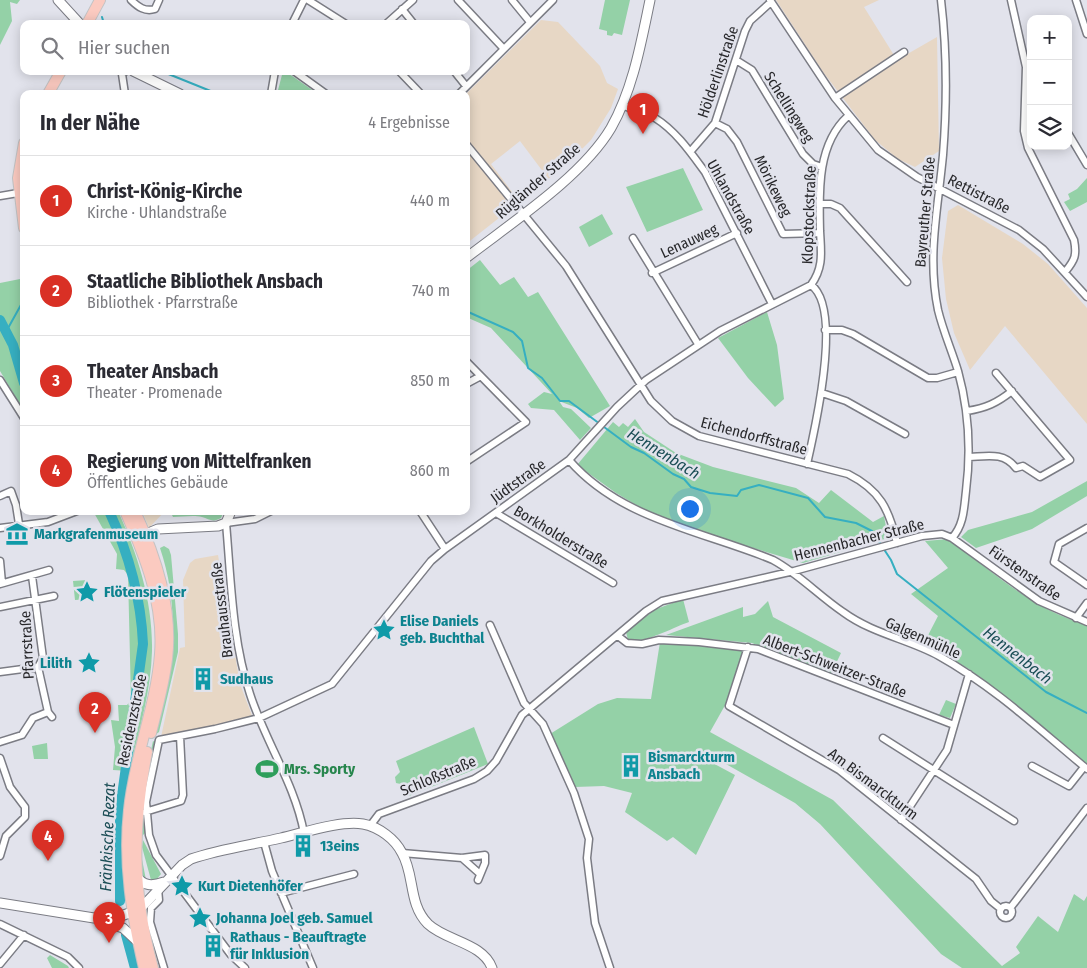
<!DOCTYPE html>
<html lang="de">
<meta charset="utf-8">
<style>
body{margin:0;font-family:"Fira Sans Condensed",sans-serif;background:#f2f2f3;color:#2b2b33}
.controls{position:absolute;right:15px;top:15px;display:grid;overflow:hidden;border-radius:10px;box-shadow:0 2px 12px #0003}
.controls button{width:45px;height:45px;display:grid;place-items:center;padding:0;border:0;border-bottom:1px solid #e1e1e2;background:#fff;color:#2b2b33;font:25px sans-serif}
.you{position:absolute;left:689px;top:508px;width:18px;height:18px;margin:-12px;border:4px solid #fff;border-radius:50%;background:#1a73e8;box-shadow:0 0 0 8px #1a73e833}
.badge{display:grid;place-items:center;width:32px;height:32px;border-radius:50%;background:#d93025;color:#fff;font-size:16px;font-weight:700}
.pin{position:absolute;translate:-50% -41px;filter:drop-shadow(0 1px 2px #0008)}
.pin::after{content:'';position:absolute;top:26px;width:18px;height:15px;background:inherit;clip-path:polygon(0 0,100% 0,50% 100%)}
.list{margin:0;padding:0;list-style:none}
h2{display:flex;justify-content:space-between;align-items:center;height:65px;margin:0;padding:0 20px;font-size:21px}
h2 small{font-size:16px;font-weight:400;color:#7c7c81}
.list li{display:grid;grid-template-columns:32px 1fr auto;gap:15px;align-items:center;box-sizing:border-box;height:90px;padding:0 20px;border-top:1px solid #e1e1e2}
.list b{display:block;font-size:19px;white-space:nowrap}
.list p{margin:0;font-size:16px;white-space:nowrap;color:#7c7c81}
.list em{font-size:16px;font-style:normal;color:#7c7c81}
.icon{flex:none;width:28px;height:28px;fill:none;stroke:currentColor;stroke-width:2;stroke-linecap:round;stroke-linejoin:round}
.map{position:relative;flex:none;width:1087px;height:968px;overflow:hidden}
.search{position:absolute;background:#fff;box-shadow:0 2px 12px #0003;left:20px;top:20px;width:450px;height:55px;display:flex;align-items:center;gap:12px;box-sizing:border-box;padding:0 18px;border-radius:10px;color:#7c7c81;font-size:19px}
.panel{position:absolute;background:#fff;box-shadow:0 2px 12px #0003;left:20px;top:90px;width:450px;height:425px;border-radius:10px}
.map>svg:first-child{display:block}
</style>
<div class="map">
<svg width="1087" height="968" viewBox="0 0 1087 968">
<rect width="100%" height="100%" fill="#e2e3ec"/>
<!-- commercial -->
<path fill="#e7d7c5" fill-rule="evenodd" d="M776,0h103l-15,7 33,53 40,-23 2,114 -24,16 -17,-8 -23,-19 -52,-68z
M541,20l17,2 42,44 7,17 11,6 -7,19 -20,32 -25,25 -100,79v-150zM520,141l24,32 -29,23 -24,-32z
M958,205l65,39 25,20 39,44v116l-82,-98 -35,44 -16,-37 -8,-34 -4,-41 6,-47z
M142,511h23l-16,17z
M218,555l22,129 13,34 -92,19 19,-89 5,-1 -2,-67 7,-17 5,-4z"/>
<!-- green -->
<path fill="#94d1a7" d="M0,0h20l-3,4 -7,-2 2,19 -12,24z
M605,0h25l-8,35 -8,-2 -2,3 -5,-1v-4l-8,-2z
M283,71h2l33,23h-41z
M683,168l20,42 -56,22 -21,-45z
M1087,178v24l-17,9 -6,-9 6,-3 -2,-5 9,-5z
M602,214l11,20 -24,13 -10,-20z
M480,260l20,25 14,-8 14,20 10,-5 72,114 -21,12 -12,-10 -18,-7 4,6 8,2 20,19 -11,12 -26,-30 -23,-2 -3,-4 16,-12 8,2 -61,-66 -25,-11v-46z
M20,279l4,3v129l-24,-40v-88z
M767,312l10,33 7,54 -9,8 -27,-29 -30,-40z
M635,419l9,13 32,21 37,14 83,21 23,15 12,-13 42,32 11,-6 4,22 -85,25 -140,-42 -47,-28 -39,-28 36,-43 6,5 4,-4 5,4z
M1087,481v15l-55,33 -56,19 -15,-11 7,-7 64,-18z
M93,511h25c20,44 35,91 34,140 -1,40 -13,81 -23,120l-16,-1 2,-23 -4,-27 8,1 -1,-16h9l4,-5 -3,-125 -4,-5 -8,-1 1,-15z
M161,511h63l-3,7c-8,5 -12,1 -19,-1 -8,-2 -21,0 -29,0l-2,-4 -7,1z
M949,539c45,34 83,70 138,86v140l-118,-96 -46,-24 15,-29 -27,-22 37,-26 -23,-27z
M164,546l5,3 2,6 7,79v18l-19,80 -4,3c19,-62 26,-125 5,-187z
M88,580l2,19 -15,1 -2,-19z
M683,599l6,23c-15,5 -47,23 -61,18l-2,-8 28,-22z
M768,601l5,16 68,36 -10,21 -79,-31 -86,-8 77,-28v10l12,-3z
M660,642l81,7 2,5 -15,46 -18,32 123,68 169,166 18,-13 -4,-6 22,-31 20,16 16,-38 10,7 3,-5v72h-125l-21,-14 -121,-130 -25,-21 -85,-48 -1,6 26,14 -39,80 -23,-18 -6,4 -42,-29 7,-19 -28,-7 -29,1 -25,-53 48,-30 19,-6 34,1z
M946,700l10,4 -6,14 -11,-3z
M474,727l14,37 -79,32 -4,-11 -9,-2 -1,-6 5,-5 -4,-11z
M153,741l2,1c-10,25 -15,64 -9,90l-5,5 -1,12 6,31 -5,-2c-4,-46 2,-92 12,-137z
M47,743l1,16h-14l-2,-13z
M143,840l18,34 -5,6h-5l-9,-33z
M50,955l18,11 1,2h-17l-5,-10z"/>
<g fill="none" stroke-linecap="round" stroke-linejoin="round">
<!-- stream -->
<path stroke="#36afc1" stroke-width="2" d="M102,17l2,7
M161,71l57,23
M466,311l47,21 9,9 6,27 14,10 18,23h9l62,46 13,6 29,21 11,5 7,8 19,6 27,3 4,-6 18,-5 49,13 17,19 31,6 16,8 19,29 6,14 149,118 41,21
M7,330l15,-27v-6"/>
<!-- river -->
<path stroke="#36afc1" stroke-width="10" d="M0,320l13,25 11,38
M109,511c20,43 32,87 34,133l-23,166v91
M126,935l9,33"/>
<defs>
<path id="street" d="M131,0c7,7 14,12 24,9l4,-9
M308,0l38,24
M458,0l46,49
M512,0l18,22
M770,0l65,98 43,52 39,27 102,53 24,19 44,48
M941,0c6,51 6,104 2,155 -5,54 -16,101 -5,155 5,21 14,41 20,61 11,40 13,80 8,120 -2,17 -2,34 -14,47
M1011,0l15,67 5,7
M1076,0l11,34
M402,9l12,15
M292,24l12,-24
M386,24l27,-24
M736,60l16,10 51,84 10,10 9,3
M1026,67l-2,64 4,17 46,92c3,15 1,20 -9,32
M294,71l32,23
M399,71l22,23
M454,71l12,15
M125,94l-3,-20 4,-3
M271,94l4,-23
M459,94l94,-94
M835,98l69,-46
M622,105c10,5 23,7 33,13 21,13 36,35 50,54l67,132
M715,123l12,6 10,13 46,92 37,-1
M1068,133l19,32
M466,144l100,122 85,135 21,20 27,15 149,38c32,16 41,35 49,69
M690,152l25,-29 30,-92 5,-10 21,-19
M0,196l18,-3
M820,204h11l9,4 67,74
M633,238l65,106
M652,273l85,-40
M825,330h17l11,4 75,44h9l21,-6
M466,361l60,61 -60,40
M0,380l24,38
M466,384l13,-7
M822,393l24,8 59,33
M967,411c19,-3 30,-8 45,-20
M970,457c18,-1 34,-5 46,11l7,-2 17,11 30,-17 -74,-87
M569,460c52,60 134,71 204,100 26,14 45,35 70,52 30,22 65,27 96,44 54,30 101,74 148,113
M807,464c8,-35 36,-156 4,-179
M0,496l11,-5 5,14 3,19
M271,511l-16,8 -29,4c5,56 6,117 24,171 15,47 45,90 54,139
M420,511l25,38
M496,513l117,70
M0,528l48,-6 29,-11
M1087,528l-28,16 -5,18 33,23
M0,561l2,22
M32,576l11,82 -5,9 10,45 4,5
M0,584l49,-14
M0,607l54,-11
M1076,618l11,-15
M490,625l34,78 19,21 31,69 15,46 -2,19 8,65 15,45
M618,636l9,7 15,1 17,-4 40,2 59,7 196,76
M748,647l-19,59 110,64 137,109 15,22 10,8
M0,672l38,-5
M883,738l131,83
M0,742l22,-7 11,-17 15,-6
M0,758l10,29 15,20v10l-19,19 -6,20
M1032,766l37,20 15,-19
M145,812l36,-11 2,-6 -3,-59
M901,820l46,-70 22,-76
M370,826l9,-12 95,-35 13,-8 9,-10 26,-46 124,-104 16,-10 132,-30 128,-35 20,-2 10,4 87,63 48,21
M264,842l8,29 41,97
M402,853l60,5 23,-3v8l-7,17
M462,858l18,16
M158,889l1,11 -8,8 -1,14 14,46
M281,893l73,-19
M1000 912a6 6 0 1 1 12 0a6 6 0 1 1-12 0Z
M1011,907l76,-99
M0,924l68,33 11,11
M0,964l24,-29
M245,968l-14,-13 -75,-100 -7,-20 -3,-33 13,-62 56,-11 44,-11 73,-34 99,-123 14,-12 124,-89 48,-53 29,-27 74,-49 91,-46c13,-18 10,-33 9,-54 -1,-40 -3,-87 28,-115"/>
<path id="secondary" d="M58,0l22,24
M133,71l47,23
M466,258c45,-35 116,-81 145,-130 22,-39 30,-85 39,-128
M139,537l19,-8 60,-3 8,-3 5,-12
M136,875c7,12 17,11 28,7
M0,903l94,15 27,-2 19,-7 42,-44 9,-6c29,-10 60,-14 90,-21 22,-5 60,-18 82,-14 16,3 32,15 39,29 13,22 6,51 26,71 18,17 55,19 64,44
M99,920l24,8 15,14"/>
<path id="primary" d="M87,24l13,-24
M48,94l13,-23
M24,143l-6,35 6,50
M125,511c20,45 39,93 35,143 -4,53 -26,103 -31,156 -6,54 3,106 15,158
M135,511c21,46 38,97 32,148 -3,25 -10,50 -16,74
M147,752c-15,78 -15,139 6,216"/>
</defs>
<!-- street casing -->
<use href="#street" stroke="#7b7c84" stroke-width="9"/>
<!-- secondary casing -->
<use href="#secondary" stroke="#7b7c84" stroke-width="11"/>
<!-- primary casing -->
<use href="#primary" stroke="#c3c3c4" stroke-width="12"/>
<!-- street -->
<use href="#street" stroke="#fff" stroke-width="6"/>
<!-- secondary -->
<use href="#secondary" stroke="#fff" stroke-width="9"/>
<!-- primary -->
<use href="#primary" stroke="#fbcac0" stroke-width="10"/>
</g>
<!-- icons -->
<defs>
<symbol id="museum-bare" viewBox="-9 -9 18 18"><path d="M0-6L6-3V-2H-6V-3ZM-5-1h2V3h-2ZM-1-1h2V3h-2ZM3-1h2V3H3ZM-6 4H6V6H-6Z" fill="#0f9aa8" stroke="#e2e3ec" stroke-width="2.5" paint-order="stroke"/></symbol>
<symbol id="sight-bare" viewBox="-9 -9 18 18"><path d="M0-6L1.8-2.2L6-1.7L2.9 1.2L3.7 5.4L0 3.3L-3.7 5.4L-2.9 1.2L-6-1.7L-1.8-2.2Z" fill="#0f9aa8" stroke="#e2e3ec" stroke-width="2.5" paint-order="stroke"/></symbol>
<symbol id="building-bare" viewBox="-9 -9 18 18"><path d="M-4-6H4V6H1V3H-1V6H-4ZM-2.5-4.3h1.7v1.8h-1.7ZM.8-4.3h1.7v1.8H.8ZM-2.5-1h1.7V.8h-1.7ZM.8-1h1.7V.8H.8Z" fill="#0f9aa8" stroke="#e2e3ec" stroke-width="2.5" paint-order="stroke"/></symbol>
<symbol id="stadium-bare" viewBox="-9 -9 18 18"><path d="M0-5a6.5 5 0 1 0 0 10a6.5 5 0 1 0 0-10ZM-3.5-1.8h7v3.6h-7Z" fill="#2e9e5b" stroke="#e2e3ec" stroke-width="2.5" paint-order="stroke"/></symbol>
</defs>
<g fill-rule="evenodd">
<use href="#museum-bare" x="1" y="518" width="32" height="32"/>
<use href="#sight-bare" x="71" y="576" width="32" height="32"/>
<use href="#sight-bare" x="368" y="614" width="32" height="32"/>
<use href="#sight-bare" x="73" y="647" width="32" height="32"/>
<use href="#building-bare" x="187" y="663" width="32" height="32"/>
<use href="#building-bare" x="615" y="750" width="32" height="32"/>
<use href="#stadium-bare" x="251" y="753" width="32" height="32"/>
<use href="#building-bare" x="287" y="830" width="32" height="32"/>
<use href="#sight-bare" x="166" y="870" width="32" height="32"/>
<use href="#sight-bare" x="184" y="902" width="32" height="32"/>
<use href="#building-bare" x="197" y="930" width="32" height="32"/>
</g>
<g text-anchor="middle" stroke-width="5" stroke-linejoin="round" paint-order="stroke">
<!-- street labels -->
<g font-size="15" fill="#28282b" stroke="#e2e3ec">
<text transform="translate(718 72) rotate(-71)" y="5">Hölderlinstraße</text>
<text transform="translate(789 107) rotate(58)" y="5">Schellingweg</text>
<text transform="translate(538 181) rotate(-41)" y="5">Rügländer Straße</text>
<text transform="translate(773 186) rotate(64)" y="5">Mörikeweg</text>
<text transform="translate(979 194) rotate(27)" y="5">Rettistraße</text>
<text transform="translate(731 197) rotate(61)" y="5">Uhlandstraße</text>
<text transform="translate(925 212) rotate(-85)" y="5">Bayreuther Straße</text>
<text transform="translate(809 215) rotate(-88)" y="5">Klopstockstraße</text>
<text transform="translate(689 241) rotate(-25)" y="5">Lenauweg</text>
<text transform="translate(754 436) rotate(15)" y="5">Eichendorffstraße</text>
<text transform="translate(518 481) rotate(-36)" y="5">Jüdtstraße</text>
<text transform="translate(561 537) rotate(31)" y="5">Borkholderstraße</text>
<text transform="translate(859 540) rotate(-14)" y="5">Hennenbacher Straße</text>
<text transform="translate(1025 573) rotate(35)" y="5">Fürstenstraße</text>
<text transform="translate(222 610) rotate(-97)" y="5">Brauhausstraße</text>
<text transform="translate(923 638) rotate(24)" y="5">Galgenmühle</text>
<text transform="translate(27 645) rotate(-93)" y="5">Pfarrstraße</text>
<text transform="translate(835 666) rotate(21)" y="5">Albert-Schweitzer-Straße</text>
<text transform="translate(132 720) rotate(-78)" y="5">Residenzstraße</text>
<text transform="translate(438 776) rotate(-23)" y="5">Schloßstraße</text>
<text transform="translate(873 784) rotate(37)" y="5">Am Bismarckturm</text>
</g>
<!-- culture labels -->
<g font-size="15" font-weight="bold" fill="#0d838f" stroke="#e2e3ec" text-anchor="start">
<text x="34" y="539">Markgrafenmuseum</text>
<text x="104" y="597">Flötenspieler</text>
<text x="400" y="626">Elise Daniels<tspan x="400" dy="17">geb. Buchthal</tspan></text>
<text x="72" y="668" text-anchor="end">Lilith</text>
<text x="220" y="684">Sudhaus</text>
<text x="648" y="762">Bismarckturm<tspan x="648" dy="17">Ansbach</tspan></text>
<text x="320" y="851">13eins</text>
<text x="198" y="891">Kurt Dietenhöfer</text>
<text x="216" y="923">Johanna Joel geb. Samuel</text>
<text x="230" y="942">Rathaus - Beauftragte<tspan x="230" dy="17">für Inklusion</tspan></text>
</g>
<!-- leisure labels -->
<g font-size="15" font-weight="bold" fill="#27864d" stroke="#e2e3ec" text-anchor="start">
<text x="284" y="774">Mrs. Sporty</text>
</g>
<!-- water labels -->
<g font-size="16" font-style="italic" fill="#1a4d55" stroke="#e2e3ec">
<text transform="translate(664 453) rotate(32)" y="6">Hennenbach</text>
<text transform="translate(1018 655) rotate(38)" y="6">Hennenbach</text>
<text transform="translate(107 837) rotate(-88)" y="6">Fränkische Rezat</text>
</g>
</g>
</svg>
<div class="controls">
<button>+</button>
<button>−</button>
<button><svg class="icon" aria-label="layers" viewBox="0 0 24 24"><path d="M12 4l9 5-9 5-9-5zM3 14l9 5 9-5"/></svg></button>
</div>
<div class="you"></div>
<div class="pin badge" style="left:643px;top:134px">1</div>
<div class="pin badge" style="left:95px;top:733px">2</div>
<div class="pin badge" style="left:109px;top:943px">3</div>
<div class="pin badge" style="left:48px;top:861px">4</div>
<div class="search"><svg class="icon" aria-label="search" viewBox="0 0 24 24"><circle cx="10" cy="10" r="6"/><path d="M15 15l6 6"/></svg>Hier suchen</div>
<section class="panel">
<h2>In der Nähe<small>4 Ergebnisse</small></h2>
<ul class="list">
<li><span class="badge">1</span><div><b>Christ-König-Kirche</b><p>Kirche · Uhlandstraße</p></div><em>440 m</em></li>
<li><span class="badge">2</span><div><b>Staatliche Bibliothek Ansbach</b><p>Bibliothek · Pfarrstraße</p></div><em>740 m</em></li>
<li><span class="badge">3</span><div><b>Theater Ansbach</b><p>Theater · Promenade</p></div><em>850 m</em></li>
<li><span class="badge">4</span><div><b>Regierung von Mittelfranken</b><p>Öffentliches Gebäude</p></div><em>860 m</em></li>
</ul>
</section>
</div>
